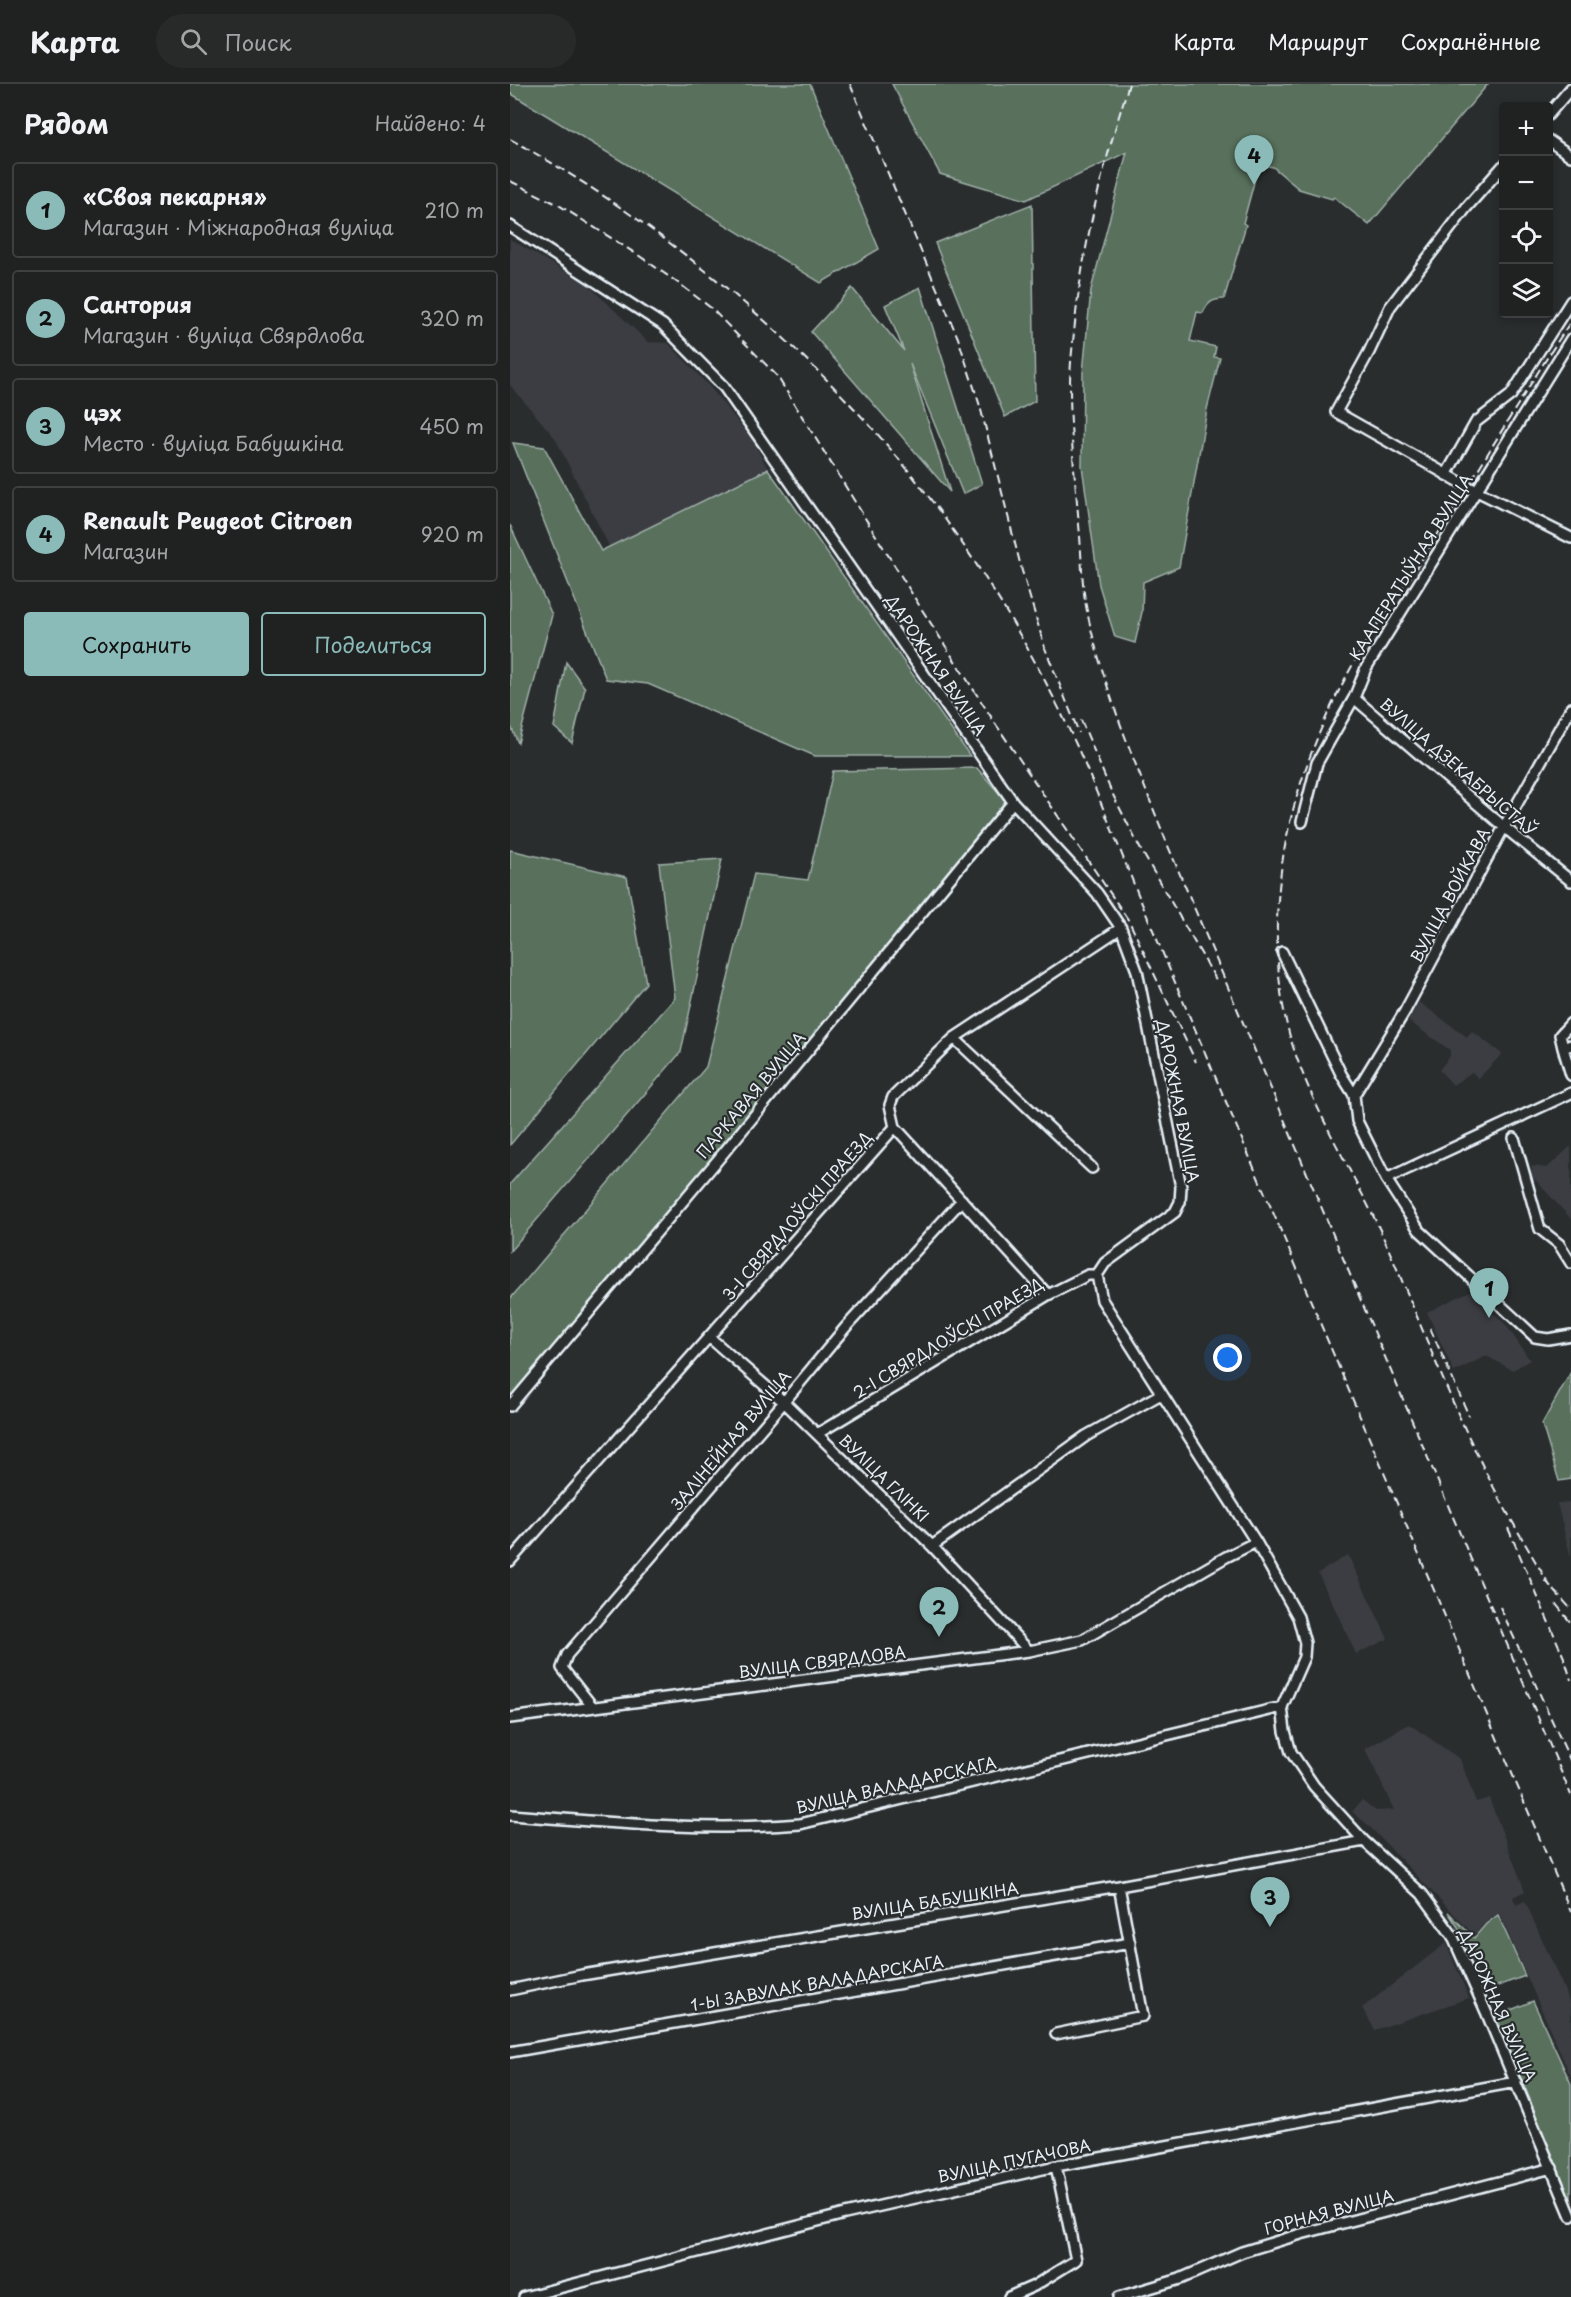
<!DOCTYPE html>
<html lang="ru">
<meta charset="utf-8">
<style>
body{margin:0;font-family:"Playpen Sans",sans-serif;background:#282a2a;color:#f1f3f6}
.controls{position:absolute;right:18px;top:18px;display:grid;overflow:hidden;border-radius:6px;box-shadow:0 3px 9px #0003}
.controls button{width:54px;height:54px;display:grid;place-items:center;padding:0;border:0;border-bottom:2px solid #3d3f40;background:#202222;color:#f1f3f6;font:30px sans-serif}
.you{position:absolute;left:718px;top:1274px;width:21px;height:21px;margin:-15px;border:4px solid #fff;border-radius:50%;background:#1a73e8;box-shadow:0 0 0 9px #1a73e833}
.badge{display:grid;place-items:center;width:39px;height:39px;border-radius:50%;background:#8bbbb9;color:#111;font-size:20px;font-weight:700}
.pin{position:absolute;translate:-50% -50px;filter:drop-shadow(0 2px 3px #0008)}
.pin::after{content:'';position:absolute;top:32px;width:21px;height:18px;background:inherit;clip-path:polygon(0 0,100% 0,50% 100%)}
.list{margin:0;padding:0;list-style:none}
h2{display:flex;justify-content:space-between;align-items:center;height:78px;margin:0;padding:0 24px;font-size:26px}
h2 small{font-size:20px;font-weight:400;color:#a2a4a5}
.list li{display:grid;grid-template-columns:39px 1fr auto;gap:18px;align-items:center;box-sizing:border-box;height:96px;margin:0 12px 12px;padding:0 12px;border:2px solid #3d3f40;border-radius:6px}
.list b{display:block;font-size:22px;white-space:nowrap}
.list p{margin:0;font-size:20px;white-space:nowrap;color:#a2a4a5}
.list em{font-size:20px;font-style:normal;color:#a2a4a5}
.actions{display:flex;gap:12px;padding:18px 24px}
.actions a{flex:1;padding:14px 0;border:2px solid #8bbbb9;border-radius:6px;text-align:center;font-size:21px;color:#8bbbb9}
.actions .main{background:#8bbbb9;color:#111}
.icon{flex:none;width:33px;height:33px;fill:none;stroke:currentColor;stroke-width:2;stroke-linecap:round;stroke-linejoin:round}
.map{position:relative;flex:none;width:1061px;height:2213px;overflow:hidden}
header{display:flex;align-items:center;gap:36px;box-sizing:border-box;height:84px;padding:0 30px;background:#202222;border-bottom:2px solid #3d3f40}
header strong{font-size:28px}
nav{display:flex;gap:33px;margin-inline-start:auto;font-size:21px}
.search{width:420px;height:54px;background:#282a2a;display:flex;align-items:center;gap:15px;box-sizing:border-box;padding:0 21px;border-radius:33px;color:#a2a4a5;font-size:22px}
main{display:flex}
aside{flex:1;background:#202222}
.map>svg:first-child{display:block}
</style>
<header>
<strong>Карта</strong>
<div class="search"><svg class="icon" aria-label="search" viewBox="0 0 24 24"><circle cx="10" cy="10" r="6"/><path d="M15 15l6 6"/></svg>Поиск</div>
<nav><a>Карта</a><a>Маршрут</a><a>Сохранённые</a></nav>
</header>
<main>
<aside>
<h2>Рядом<small>Найдено: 4</small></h2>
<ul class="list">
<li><span class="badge">1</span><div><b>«Своя пекарня»</b><p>Магазин · Міжнародная вуліца</p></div><em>210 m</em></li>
<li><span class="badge">2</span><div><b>Сантория</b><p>Магазин · вуліца Свярдлова</p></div><em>320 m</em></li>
<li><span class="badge">3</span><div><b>цэх</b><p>Место · вуліца Бабушкіна</p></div><em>450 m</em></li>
<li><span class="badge">4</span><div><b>Renault Peugeot Citroen</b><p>Магазин</p></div><em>920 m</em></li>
</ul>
<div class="actions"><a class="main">Сохранить</a><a>Поделиться</a></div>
</aside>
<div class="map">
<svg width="1061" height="2213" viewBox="0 0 1061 2213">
<rect width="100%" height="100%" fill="#2a2d2e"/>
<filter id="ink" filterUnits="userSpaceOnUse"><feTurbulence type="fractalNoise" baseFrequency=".0167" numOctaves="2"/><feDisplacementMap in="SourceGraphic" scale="12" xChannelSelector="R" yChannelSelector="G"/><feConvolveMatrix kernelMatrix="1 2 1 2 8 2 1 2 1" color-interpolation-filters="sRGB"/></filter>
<g filter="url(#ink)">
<!-- built -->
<path fill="#3a3c42" d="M0,155l78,46 60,57 20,1 41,43 43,53 16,30 -157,81 -56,-112 -45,-53z
M909,918l48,35 5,-6 30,23 -22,23 -2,1 -6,-6 -19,13 -14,-15 11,-14v-6l-42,-29z
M1061,1062v73l-40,-44 1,-9 15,2z
M960,1207l36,34 24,35 -17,10 -27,-14 -32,16 -27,-60z
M1061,1418v56l-14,-55z
M838,1471l40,84 -32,15 -38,-81z
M899,1640l51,35 16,43 13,-4 36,93 -12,6 3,8 9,-4 46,104v72l-72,-164 -13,9 -12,13 -108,-112 -14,-11 10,-12 14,11 18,-1 -29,-61z
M936,1859l23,55 -94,32 -13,-22z"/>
<!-- green -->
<path fill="#586f5b" stroke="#a0b0aa" stroke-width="1.5" d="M0,0h300l69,165 -58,34 -311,-190z
M382,0h596l-119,141 -35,-28 -2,2 -33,-10 -26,-22 -14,-3 -16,59 3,2 -22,74c-11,0 -16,3 -21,14l-6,-1 -7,29 26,6 -2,10 6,1 -13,51 -28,158 -36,15 -1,30 -7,31 -20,-6 -16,-52 -17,-119 1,-93 8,-83 36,-138 -101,48 -86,-26z
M522,120l3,197 -30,16 -70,-174z
M410,203l62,197 -19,10 -53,-130 40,128 -139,-160 41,-44 52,63 -19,-46z
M3,359l31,4 57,104 167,-82 202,287h-155l-167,-72 -42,-5z
M0,441l42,90 -34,128 -8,-19z
M56,578l19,26 -13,55 -18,-16z
M467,684l29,33 -338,411 -158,186v-99l196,-232 48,-193 54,6 25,-109z
M0,766l117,27 19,106 -136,162z
M212,775l-41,193 -171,199v-67l165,-186 -16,-135z
M1061,1288v107l-12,2 -17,-57z
M938,1828l26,26 12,-14 12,-9 27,61 -33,12 -13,-28 -5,2 -16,-35z
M1023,1917l38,83v117l-75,-185z"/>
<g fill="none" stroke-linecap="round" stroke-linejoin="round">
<defs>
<path id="minor" d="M1038,31l23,-27
M1038,56l23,16
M993,82l-37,42 -76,99 -21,45 -33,60 131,74 104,52
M0,142l153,99 61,62 289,415 84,91 24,35 16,43 44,216 -1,15 -5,10 -70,51 -8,12 5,25 154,242 42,75 7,26 -1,14 -22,50 3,24 6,21 23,34 50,55 58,53 30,41 35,79 84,202
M936,391l30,-53 35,-27 60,-94
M844,614l150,129 67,54
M792,738l15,-59 37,-65 12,-30 205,-329
M772,868l59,122 13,21 3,26 29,58 33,51 116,107 13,2 23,-4
M444,954l138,130
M1061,961l-8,3 8,27
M1053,964l-3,-13 11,-12
M844,1011l51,-84 99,-184 67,-119
M385,1043l153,168
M1004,1054l26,91 19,15 12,19
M876,1095l185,-86
M199,1253l75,65 148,144 97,105
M0,1322l206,-244 297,-360
M307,1350l231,-139 40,-20h9
M422,1462l154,-110 75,-42
M0,1477l385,-434 -5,-22 3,-8 61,-59 167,-110
M82,1622l-30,-38 5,-13 217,-253 61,-74 117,-128
M0,1634l519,-67 53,-11 144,-83 30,-15
M0,1731c96,7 194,17 290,9l482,-117
M0,1906l72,-15 537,-89 245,-45
M546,1950l87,-18 -24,-130
M0,1968l620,-109
M14,2213l321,-83 211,-48 460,-84
M499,2213l25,-11 42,-26 -20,-94
M609,2213l61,-18 62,-27 59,-18 251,-66"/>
</defs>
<!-- minor casing -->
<use href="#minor" stroke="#e8f1f8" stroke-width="14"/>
<!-- minor -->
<use href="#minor" stroke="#2a2d2e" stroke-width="9"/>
<!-- rail -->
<path stroke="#e8f1f8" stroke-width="2" stroke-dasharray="9 4.5" stroke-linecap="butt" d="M340,0l108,254 22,68 42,165 23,77 34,85
M619,0c-25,78 -43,147 -53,229 -2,23 -6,48 -6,72 0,47 5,93 9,140 3,28 2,58 8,86 17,81 51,158 81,235l403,949
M0,55c162,89 334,235 440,387 50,70 94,147 129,225 23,53 44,107 66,160 7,17 14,33 21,50l405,951
M0,97l47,23 81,51 43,30 30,23 66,68 142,229 78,121 132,195 67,141
M571,636l30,71 30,59 77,133
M920,1244l39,88
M998,1444l57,132 6,20
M1035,1496l26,29
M1040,1502c-26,-44 -53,-89 -75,-136 -35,-72 -62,-147 -95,-220 -32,-69 -82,-143 -96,-219 -22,-121 9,-239 68,-345 22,-40 53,-79 77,-118 48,-75 93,-153 142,-227
M1046,1520l15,19
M990,1523l71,155"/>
</g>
</g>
<g text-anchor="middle" stroke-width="4.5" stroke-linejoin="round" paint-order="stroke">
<!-- street labels -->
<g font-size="16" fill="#e8f1f8" stroke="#2a2d2e">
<text transform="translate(901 483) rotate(-58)" y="6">КААПЕРАТЫЎНАЯ ВУЛІЦА</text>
<text transform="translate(426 581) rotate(56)" y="6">ДАРОЖНАЯ ВУЛІЦА</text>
<text transform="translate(948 683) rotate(41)" y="6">ВУЛІЦА ДЗЕКАБРЫСТАЎ</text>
<text transform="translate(940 811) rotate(-62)" y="6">ВУЛІЦА ВОЙКАВА</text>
<text transform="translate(241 1011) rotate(-50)" y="6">ПАРКАВАЯ ВУЛІЦА</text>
<text transform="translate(668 1017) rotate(79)" y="6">ДАРОЖНАЯ ВУЛІЦА</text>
<text transform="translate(287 1132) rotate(-49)" y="6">3-І СВЯРДЛОЎСКІ ПРАЕЗД</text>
<text transform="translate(438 1254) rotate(-31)" y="6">2-І СВЯРДЛОЎСКІ ПРАЕЗД</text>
<text transform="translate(221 1356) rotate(-50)" y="6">ЗАЛІНЕЙНАЯ ВУЛІЦА</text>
<text transform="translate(374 1394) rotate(44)" y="6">ВУЛІЦА ГЛІНКІ</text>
<text transform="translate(312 1578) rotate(-7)" y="6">ВУЛІЦА СВЯРДЛОВА</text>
<text transform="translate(386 1701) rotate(-13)" y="6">ВУЛІЦА ВАЛАДАРСКАГА</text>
<text transform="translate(425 1817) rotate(-9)" y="6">ВУЛІЦА БАБУШКІНА</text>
<text transform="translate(307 1899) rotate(-10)" y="6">1-Ы ЗАВУЛАК ВАЛАДАРСКАГА</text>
<text transform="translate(988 1921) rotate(66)" y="6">ДАРОЖНАЯ ВУЛІЦА</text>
<text transform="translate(504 2077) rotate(-12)" y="6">ВУЛІЦА ПУГАЧОВА</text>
<text transform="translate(819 2128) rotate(-15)" y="6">ГОРНАЯ ВУЛІЦА</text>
</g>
</g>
</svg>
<div class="controls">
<button>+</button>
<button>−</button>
<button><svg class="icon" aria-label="locate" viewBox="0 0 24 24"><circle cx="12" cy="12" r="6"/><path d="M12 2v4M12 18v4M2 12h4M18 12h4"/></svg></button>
<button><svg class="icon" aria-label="layers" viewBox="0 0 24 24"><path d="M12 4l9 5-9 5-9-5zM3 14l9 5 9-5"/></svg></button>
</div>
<div class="you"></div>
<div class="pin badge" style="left:979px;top:1234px">1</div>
<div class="pin badge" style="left:429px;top:1553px">2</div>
<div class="pin badge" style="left:760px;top:1843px">3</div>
<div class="pin badge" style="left:744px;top:101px">4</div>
</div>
</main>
